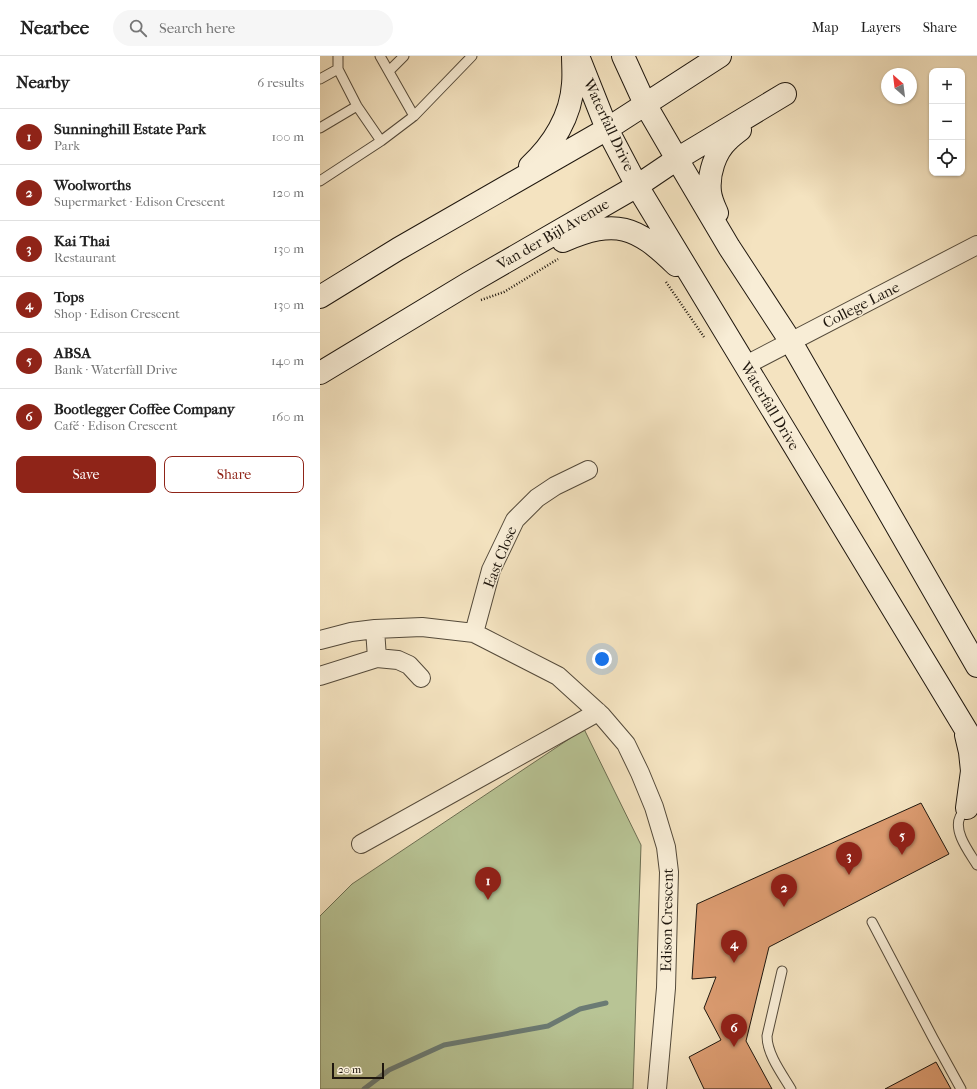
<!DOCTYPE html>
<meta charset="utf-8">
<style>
body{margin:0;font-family:"IM FELL French Canon",serif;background:#f6f6f6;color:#222}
.controls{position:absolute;right:12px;top:12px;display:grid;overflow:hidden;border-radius:8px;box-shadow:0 1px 3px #0004}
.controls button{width:36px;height:36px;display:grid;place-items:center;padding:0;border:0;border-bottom:1px solid #e0e0e0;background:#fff;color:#222;font:20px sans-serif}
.compass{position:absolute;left:561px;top:12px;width:36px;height:36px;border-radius:50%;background:#fff;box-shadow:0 1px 3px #0004;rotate:332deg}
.scale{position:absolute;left:12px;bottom:10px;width:52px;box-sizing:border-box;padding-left:4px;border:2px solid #1f170e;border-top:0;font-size:11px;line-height:14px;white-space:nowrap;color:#1f170e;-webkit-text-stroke:3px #f8edd6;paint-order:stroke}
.you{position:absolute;left:282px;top:603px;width:14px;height:14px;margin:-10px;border:3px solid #fff;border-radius:50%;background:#1a73e8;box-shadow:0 0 0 6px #1a73e833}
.badge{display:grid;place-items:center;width:26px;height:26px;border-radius:50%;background:#8f2418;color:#fff;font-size:13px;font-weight:700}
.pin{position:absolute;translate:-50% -33px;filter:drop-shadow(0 1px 2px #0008)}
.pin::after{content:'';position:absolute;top:21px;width:14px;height:12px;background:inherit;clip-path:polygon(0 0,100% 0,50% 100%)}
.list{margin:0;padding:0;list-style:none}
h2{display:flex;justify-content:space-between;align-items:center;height:52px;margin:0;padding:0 16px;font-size:17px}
h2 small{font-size:13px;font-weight:400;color:#767676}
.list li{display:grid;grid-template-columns:26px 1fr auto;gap:12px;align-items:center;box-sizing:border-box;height:56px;padding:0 16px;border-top:1px solid #e0e0e0}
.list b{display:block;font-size:15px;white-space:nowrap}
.list p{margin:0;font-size:13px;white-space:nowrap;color:#767676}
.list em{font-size:13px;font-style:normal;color:#767676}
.actions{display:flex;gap:8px;padding:12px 16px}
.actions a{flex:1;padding:9px 0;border:1px solid #8f2418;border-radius:8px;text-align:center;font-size:14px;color:#8f2418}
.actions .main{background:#8f2418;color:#fff}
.icon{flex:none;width:22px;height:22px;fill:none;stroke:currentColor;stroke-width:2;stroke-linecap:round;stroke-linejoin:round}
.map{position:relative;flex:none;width:657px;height:1033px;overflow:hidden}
header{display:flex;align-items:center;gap:24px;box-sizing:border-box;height:56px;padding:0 20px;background:#fff;border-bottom:1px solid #e0e0e0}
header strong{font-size:19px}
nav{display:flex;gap:22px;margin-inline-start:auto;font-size:14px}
.search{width:280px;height:36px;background:#f6f6f6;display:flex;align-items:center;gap:10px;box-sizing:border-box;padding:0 14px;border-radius:22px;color:#767676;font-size:15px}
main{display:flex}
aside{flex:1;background:#fff}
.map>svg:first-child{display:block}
</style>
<header>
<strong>Nearbee</strong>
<div class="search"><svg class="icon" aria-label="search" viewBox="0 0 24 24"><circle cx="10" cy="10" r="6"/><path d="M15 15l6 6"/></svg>Search here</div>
<nav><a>Map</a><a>Layers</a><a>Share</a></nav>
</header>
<main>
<aside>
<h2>Nearby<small>6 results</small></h2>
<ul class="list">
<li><span class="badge">1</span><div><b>Sunninghill Estate Park</b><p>Park</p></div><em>100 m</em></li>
<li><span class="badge">2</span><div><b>Woolworths</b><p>Supermarket · Edison Crescent</p></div><em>120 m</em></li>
<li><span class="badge">3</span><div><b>Kai Thai</b><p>Restaurant</p></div><em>130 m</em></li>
<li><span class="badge">4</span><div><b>Tops</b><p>Shop · Edison Crescent</p></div><em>130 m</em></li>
<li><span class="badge">5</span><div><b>ABSA</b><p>Bank · Waterfall Drive</p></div><em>140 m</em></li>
<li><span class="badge">6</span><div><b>Bootlegger Coffee Company</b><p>Café · Edison Crescent</p></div><em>160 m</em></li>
</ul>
<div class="actions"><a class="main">Save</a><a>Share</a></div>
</aside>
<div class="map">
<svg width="657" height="1033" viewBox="0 0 657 1033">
<rect width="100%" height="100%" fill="#f4e3c0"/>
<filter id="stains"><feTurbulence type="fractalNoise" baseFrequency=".005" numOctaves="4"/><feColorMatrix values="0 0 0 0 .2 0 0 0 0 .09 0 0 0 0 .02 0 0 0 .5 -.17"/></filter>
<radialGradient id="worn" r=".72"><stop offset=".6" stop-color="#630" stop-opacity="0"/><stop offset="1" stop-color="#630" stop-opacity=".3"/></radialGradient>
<!-- green -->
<path fill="#b8c495" stroke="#6c6e52" d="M264,673l57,116 -8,244h-313v-173l32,-32z"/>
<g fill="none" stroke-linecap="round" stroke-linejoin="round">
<!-- stream -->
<path stroke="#6b7b74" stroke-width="5" d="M44,1033l25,-19 55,-25 104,-19 32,-17 26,-6"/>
</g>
<!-- building -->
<path fill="#db9b70" stroke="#1f170e" d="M601,747l28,51 -180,93 -23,94 26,48h-68l-15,-32 32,-17 -17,-32 12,-31 -24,2 5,-75z
M616,1006l15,27h-66z"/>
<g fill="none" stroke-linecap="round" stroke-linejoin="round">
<defs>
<path id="lane" d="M18,13v-13
M69,15l15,-15
M0,23l18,-10 19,37 24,35
M94,60l58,-60
M0,72l37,-22
M0,125l61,-40 33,-25 -34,-60
M648,752c-2,2 -7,6 -8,9 -7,15 10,36 17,48
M552,866l61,116 28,51
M462,915l-15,65c0,18 15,38 24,53"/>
<path id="street" d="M426,309l231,-120
M55,573l2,29 21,2 11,5 12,13
M154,577l17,-63 24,-50 22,-22 18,-12 33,-16
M0,584l31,-8 24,-3 47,-2 52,6 84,43 44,40 24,28 14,29 14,34 12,40 3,25 -3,116 -9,101
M0,620l57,-18
M41,788l237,-132"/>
<path id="secondary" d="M258,0l29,73 30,57 340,562
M303,0l22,48 32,55 52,88 62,95 186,324
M210,110c23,-21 41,-50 43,-82 1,-9 0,-19 0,-28
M397,157c-3,-7 -6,-13 -7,-21 -2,-18 5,-40 18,-52 4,-4 8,-7 12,-10
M243,185c53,-23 73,-15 113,24
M0,241l78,-48 209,-120 113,-73
M0,317l149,-90 168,-97 40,-27 108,-65
M646,679l4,17 2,19 -3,22 -2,15"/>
</defs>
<!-- lane casing -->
<use href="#lane" stroke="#544a3a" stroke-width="11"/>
<!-- street casing -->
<use href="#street" stroke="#544a3a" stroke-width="20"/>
<!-- secondary casing -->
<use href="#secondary" stroke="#1f170e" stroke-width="24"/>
<!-- path -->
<path stroke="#1f170e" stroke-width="2.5" stroke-dasharray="1 2" stroke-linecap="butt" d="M346,226l38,55
M161,244l23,-8 54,-33"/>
<!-- lane -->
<use href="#lane" stroke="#f8edd6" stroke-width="9"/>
<!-- street -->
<use href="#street" stroke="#f8edd6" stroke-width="18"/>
<!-- secondary -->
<use href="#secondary" stroke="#f8edd6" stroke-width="22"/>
</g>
<g text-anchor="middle" stroke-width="3" stroke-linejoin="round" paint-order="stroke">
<!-- street labels -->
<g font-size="15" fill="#1f170e" stroke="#f8edd6">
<text transform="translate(289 69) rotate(65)" y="5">Waterfall Drive</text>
<text transform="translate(233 178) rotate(-30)" y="5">Van der Bijl Avenue</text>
<text transform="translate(541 249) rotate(-27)" y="5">College Lane</text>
<text transform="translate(450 350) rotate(59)" y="5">Waterfall Drive</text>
<text transform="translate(180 501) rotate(-68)" y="5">East Close</text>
<text transform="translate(347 864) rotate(-89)" y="5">Edison Crescent</text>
</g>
</g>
<rect width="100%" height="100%" filter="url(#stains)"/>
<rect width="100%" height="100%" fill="url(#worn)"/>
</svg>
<div class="controls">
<button>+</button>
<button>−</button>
<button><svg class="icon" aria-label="locate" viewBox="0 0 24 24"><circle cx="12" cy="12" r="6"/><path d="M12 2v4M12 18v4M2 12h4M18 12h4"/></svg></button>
</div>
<svg class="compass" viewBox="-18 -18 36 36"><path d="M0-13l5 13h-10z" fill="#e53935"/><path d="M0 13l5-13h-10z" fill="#767676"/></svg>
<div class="scale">20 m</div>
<div class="you"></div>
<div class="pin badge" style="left:168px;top:844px">1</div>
<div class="pin badge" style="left:464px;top:851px">2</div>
<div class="pin badge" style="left:529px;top:819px">3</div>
<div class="pin badge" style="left:414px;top:907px">4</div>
<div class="pin badge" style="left:582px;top:799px">5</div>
<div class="pin badge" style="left:414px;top:991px">6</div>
</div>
</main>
